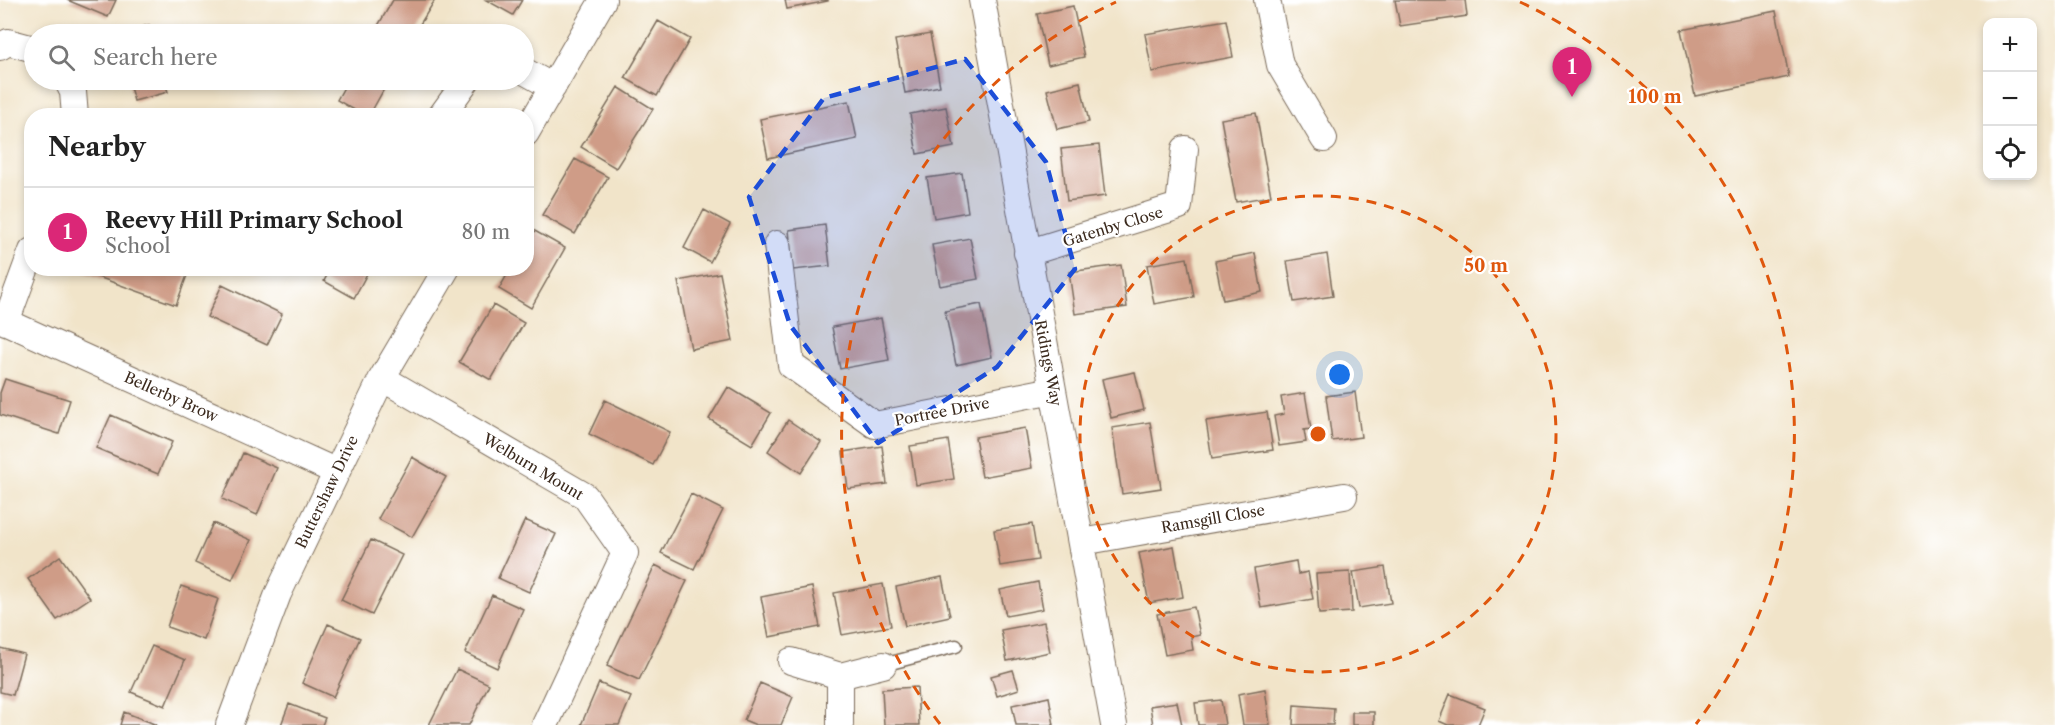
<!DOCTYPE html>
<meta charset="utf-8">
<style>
body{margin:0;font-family:"Libre Caslon Text",serif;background:#f6f6f6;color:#222}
.controls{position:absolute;right:18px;top:18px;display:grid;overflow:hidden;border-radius:12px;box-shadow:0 3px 9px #0003}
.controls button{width:54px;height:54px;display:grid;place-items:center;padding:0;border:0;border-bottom:2px solid #e0e0e0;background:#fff;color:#222;font:30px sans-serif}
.you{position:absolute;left:1340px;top:375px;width:21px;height:21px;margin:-15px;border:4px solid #fff;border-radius:50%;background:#1a73e8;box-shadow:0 0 0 9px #1a73e833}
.badge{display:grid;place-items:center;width:39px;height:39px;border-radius:50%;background:#db2777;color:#fff;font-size:20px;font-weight:700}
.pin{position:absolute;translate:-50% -50px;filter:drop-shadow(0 2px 3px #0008)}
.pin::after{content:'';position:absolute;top:32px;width:21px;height:18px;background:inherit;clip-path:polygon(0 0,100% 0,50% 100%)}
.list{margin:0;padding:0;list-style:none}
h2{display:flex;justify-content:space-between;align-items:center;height:78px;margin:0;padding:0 24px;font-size:26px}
h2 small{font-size:20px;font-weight:400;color:#767676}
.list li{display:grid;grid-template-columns:39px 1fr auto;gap:18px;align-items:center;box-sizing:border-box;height:90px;padding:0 24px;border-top:2px solid #e0e0e0}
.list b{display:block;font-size:22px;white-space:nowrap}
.list p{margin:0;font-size:20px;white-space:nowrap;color:#767676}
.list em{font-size:20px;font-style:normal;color:#767676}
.icon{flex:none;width:33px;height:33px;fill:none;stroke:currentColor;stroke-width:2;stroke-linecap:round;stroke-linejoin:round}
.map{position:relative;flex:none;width:2055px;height:725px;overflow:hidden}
.search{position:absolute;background:#fff;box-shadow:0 3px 9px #0003;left:24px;top:24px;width:510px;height:66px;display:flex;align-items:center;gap:15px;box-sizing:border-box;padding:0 21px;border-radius:33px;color:#767676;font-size:22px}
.panel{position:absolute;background:#fff;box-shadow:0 3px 9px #0003;left:24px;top:108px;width:510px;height:168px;border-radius:24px}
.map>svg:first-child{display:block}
</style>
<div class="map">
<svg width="2055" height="725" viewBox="0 0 2055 725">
<rect width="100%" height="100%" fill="#fff"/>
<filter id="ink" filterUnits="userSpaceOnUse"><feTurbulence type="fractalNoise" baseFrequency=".0167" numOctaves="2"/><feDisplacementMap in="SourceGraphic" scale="12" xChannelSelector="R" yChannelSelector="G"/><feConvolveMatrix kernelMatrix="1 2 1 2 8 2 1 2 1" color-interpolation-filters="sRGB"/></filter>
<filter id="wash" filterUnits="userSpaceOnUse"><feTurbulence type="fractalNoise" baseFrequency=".008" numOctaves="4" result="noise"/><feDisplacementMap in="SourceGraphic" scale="24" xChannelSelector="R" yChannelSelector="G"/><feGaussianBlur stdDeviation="1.35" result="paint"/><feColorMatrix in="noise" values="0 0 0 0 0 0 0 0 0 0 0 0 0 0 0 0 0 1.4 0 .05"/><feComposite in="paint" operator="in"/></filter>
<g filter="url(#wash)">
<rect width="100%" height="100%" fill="#f1e4c9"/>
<g id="blocks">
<!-- building -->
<path fill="#cf9c87" d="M67,0h49l-8,17z
M393,0h42l-21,34h-29l-9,-5z
M486,0h36l-9,15z
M785,0h43v1l-41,8z
M1395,0h70l2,16 -67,10z
M1073,6l11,51 -36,8 -11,-51z
M1776,11l13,66 -94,19 -14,-66z
M1226,20l7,37 -81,15 -7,-38z
M658,21l32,18 -33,57 -32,-18z
M149,25l3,9h-34z
M930,34l10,52 -35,7 -10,-53z
M128,80h36l4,12 -34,9z
M348,80h41l-20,36h-4l-28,-16z
M1080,82l9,40 -32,7 -10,-39z
M618,87l35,22 -37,59 -35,-21z
M849,101l8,38 -89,19 -8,-39z
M946,107l8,40 -37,7 -7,-40z
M1256,113l15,83 -35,6 -15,-83z
M1099,145l6,51 -38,5 -6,-52z
M575,159l33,18 -33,57 -33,-19z
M962,173l6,39 -34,6 -7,-40z
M704,210l26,14 -20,38 -26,-14z
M825,225l5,41 -37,4 -4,-40z
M533,230l32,18 -34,60 -32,-19 12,-21h15v-27z
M970,238l8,41 -38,7 -8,-41z
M1255,253l7,39 -39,8 -8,-39z
M1327,254l6,42 -39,6 -7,-41z
M1187,258l7,39 -40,7 -7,-39z
M1121,265l6,42 -52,7 -6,-42z
M184,268l5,2 -13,35 -100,-36z
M331,268h39l-16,30 -30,-17z
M720,273l13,68 -42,8 -13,-68z
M222,285l60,29 -15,31 -60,-28z
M981,304l11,53 -36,8 -11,-54z
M493,305l31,18 -33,57 -32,-18z
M881,318l8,42 -49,9 -8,-42z
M1135,372l9,38 -33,8 -9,-39z
M5,379l65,21 -11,34 -59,-19v-22z
M728,387l43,26 -19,32 -43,-26z
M1355,392l6,45 -29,4 -6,-45z
M1305,393l6,36 -7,1 2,12 -27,4 -5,-30 10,-2 -3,-17z
M605,400l65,32 -17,33 -64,-31z
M1267,412l6,38 -61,9 -6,-38z
M111,415l61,27 -14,32 -62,-26z
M788,420l33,22 -20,31 -33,-22z
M1150,422l11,66 -39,6 -10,-66z
M1025,428l7,40 -50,9 -7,-40z
M948,440l6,39 -38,6 -6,-39z
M882,446l5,38 -39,5 -5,-37z
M243,453l34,15 -20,47 -35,-16z
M412,457l34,20 -34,60 -34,-18z
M691,494l32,16 -29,59 -33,-16z
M525,520l31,14 -27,58 -31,-14z
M213,523l38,17 -19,40 -37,-17z
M1032,524l6,36 -38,6 -6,-36z
M371,540l31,15 -30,60 -31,-15z
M1174,546l9,51 -34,6 -10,-50z
M60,556l30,42 -33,22 -29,-41z
M1296,561l2,13 10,-2 5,27 -52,9 -7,-39z
M655,565l32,16 -48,99 -32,-14z
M1385,567l6,36 -32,5 -6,-36z
M1350,572l2,40 -33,2 -3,-40z
M942,577l8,39 -45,10 -9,-39z
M1038,582l5,27 -37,7 -6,-26z
M883,584l8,42 -49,9 -8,-42z
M181,586l37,13 -14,41 -37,-13z
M812,587l8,40 -51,10 -8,-40z
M492,595l31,14 -26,59 -32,-15z
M1194,607l6,28 -9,2 2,13 -28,5 -8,-41z
M1044,622l6,30 -43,9 -6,-31z
M328,624l32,14 -27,59 -31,-14z
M152,646l33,14 -20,46 -34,-14z
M0,648l24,6 -11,41 -13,-3z
M457,669l32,15 -20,41h-40z
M1013,670l6,19 -22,7 -6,-20z
M599,683l32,14 -12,28h-38z
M760,683l33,14 -12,28h-25l-12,-5z
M917,687l2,38h-35l-2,-36z
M1265,689l5,36h-27l-5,-31z
M1450,694l35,14 -7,17h-30l-9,-4z
M1049,697l5,28h-38l-4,-20z
M1221,700l4,25h-27l-3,-22z
M1177,702l5,23h-29l-3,-19z
M289,704l36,14 -3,7h-41z
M1294,705l40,3 -1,17h-40z
M124,712l33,13h-37z
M1352,712h22v13h-22z"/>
</g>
</g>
<g filter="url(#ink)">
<use href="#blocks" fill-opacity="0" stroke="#7b6b5a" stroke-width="1.5"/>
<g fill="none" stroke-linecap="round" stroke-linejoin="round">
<defs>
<path id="service" d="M883,665l73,-19"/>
<path id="minor" d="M982,0l132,725
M1267,0l13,65 44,74
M0,47l8,-5 26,7
M524,71l29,16
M67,80l6,12 2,24
M441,116l26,-36
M526,133l77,-133
M777,244l14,121 84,60 178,-35
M1027,253l152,-47 6,-57
M0,319l337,153
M6,322l26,-71
M382,378l203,118 40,57 -80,172
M1082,542l262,-46
M791,661l49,15 43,-11
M840,676v49
M229,725l49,-131 104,-216 65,-110"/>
</defs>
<!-- service casing -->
<use href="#service" stroke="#7b6b5a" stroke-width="15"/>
<!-- minor casing -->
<use href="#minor" stroke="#7b6b5a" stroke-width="28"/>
<!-- service -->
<use href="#service" stroke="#fff" stroke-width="12"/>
<!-- minor -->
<use href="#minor" stroke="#fff" stroke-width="26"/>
</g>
</g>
<!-- marked area -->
<path fill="#1d4ed8" fill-opacity="0.2" stroke="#1d4ed8" stroke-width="4.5" stroke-dasharray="12 8" stroke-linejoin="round" d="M965,59l81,103 29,107 -78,98 -119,76 -88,-118 -41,-128 75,-99z"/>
<!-- distance rings -->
<g fill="none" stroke="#df570d" stroke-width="3" stroke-dasharray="10 8">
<circle cx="1318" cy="434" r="238"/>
<path d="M940 724A477 477 0 0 1 1116 2M1520 2A477 477 0 0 1 1696 724"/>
</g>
<g text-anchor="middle" stroke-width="4.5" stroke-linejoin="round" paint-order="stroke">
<!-- street labels -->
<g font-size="15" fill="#3b2a1e" stroke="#fff">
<text transform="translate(1113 227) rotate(-17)" y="5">Gatenby Close</text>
<text transform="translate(1048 363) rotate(79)" y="5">Ridings Way</text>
<text transform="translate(171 397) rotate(24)" y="5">Bellerby Brow</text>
<text transform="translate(942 412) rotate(-11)" y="5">Portree Drive</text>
<text transform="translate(533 467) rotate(31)" y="5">Welburn Mount</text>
<text transform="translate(327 492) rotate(-64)" y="5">Buttershaw Drive</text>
<text transform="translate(1213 519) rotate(-10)" y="5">Ramsgill Close</text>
</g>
</g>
<circle cx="1318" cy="434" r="9" fill="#df570d" stroke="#fff" stroke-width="3"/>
<g font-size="18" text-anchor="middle" font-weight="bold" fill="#df570d" stroke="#fff" stroke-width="4.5" stroke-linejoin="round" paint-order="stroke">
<text x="1655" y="103">100 m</text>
<text x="1486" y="272">50 m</text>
</g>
</svg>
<div class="controls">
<button>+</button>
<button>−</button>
<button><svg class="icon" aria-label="locate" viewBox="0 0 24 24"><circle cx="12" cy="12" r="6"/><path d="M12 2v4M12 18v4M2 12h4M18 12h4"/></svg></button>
</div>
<div class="you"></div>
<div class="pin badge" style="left:1572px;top:97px">1</div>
<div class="search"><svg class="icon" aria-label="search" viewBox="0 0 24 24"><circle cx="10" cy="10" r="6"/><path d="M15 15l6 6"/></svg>Search here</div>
<section class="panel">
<h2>Nearby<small></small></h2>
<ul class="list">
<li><span class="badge">1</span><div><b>Reevy Hill Primary School</b><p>School</p></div><em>80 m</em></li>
</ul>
</section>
</div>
